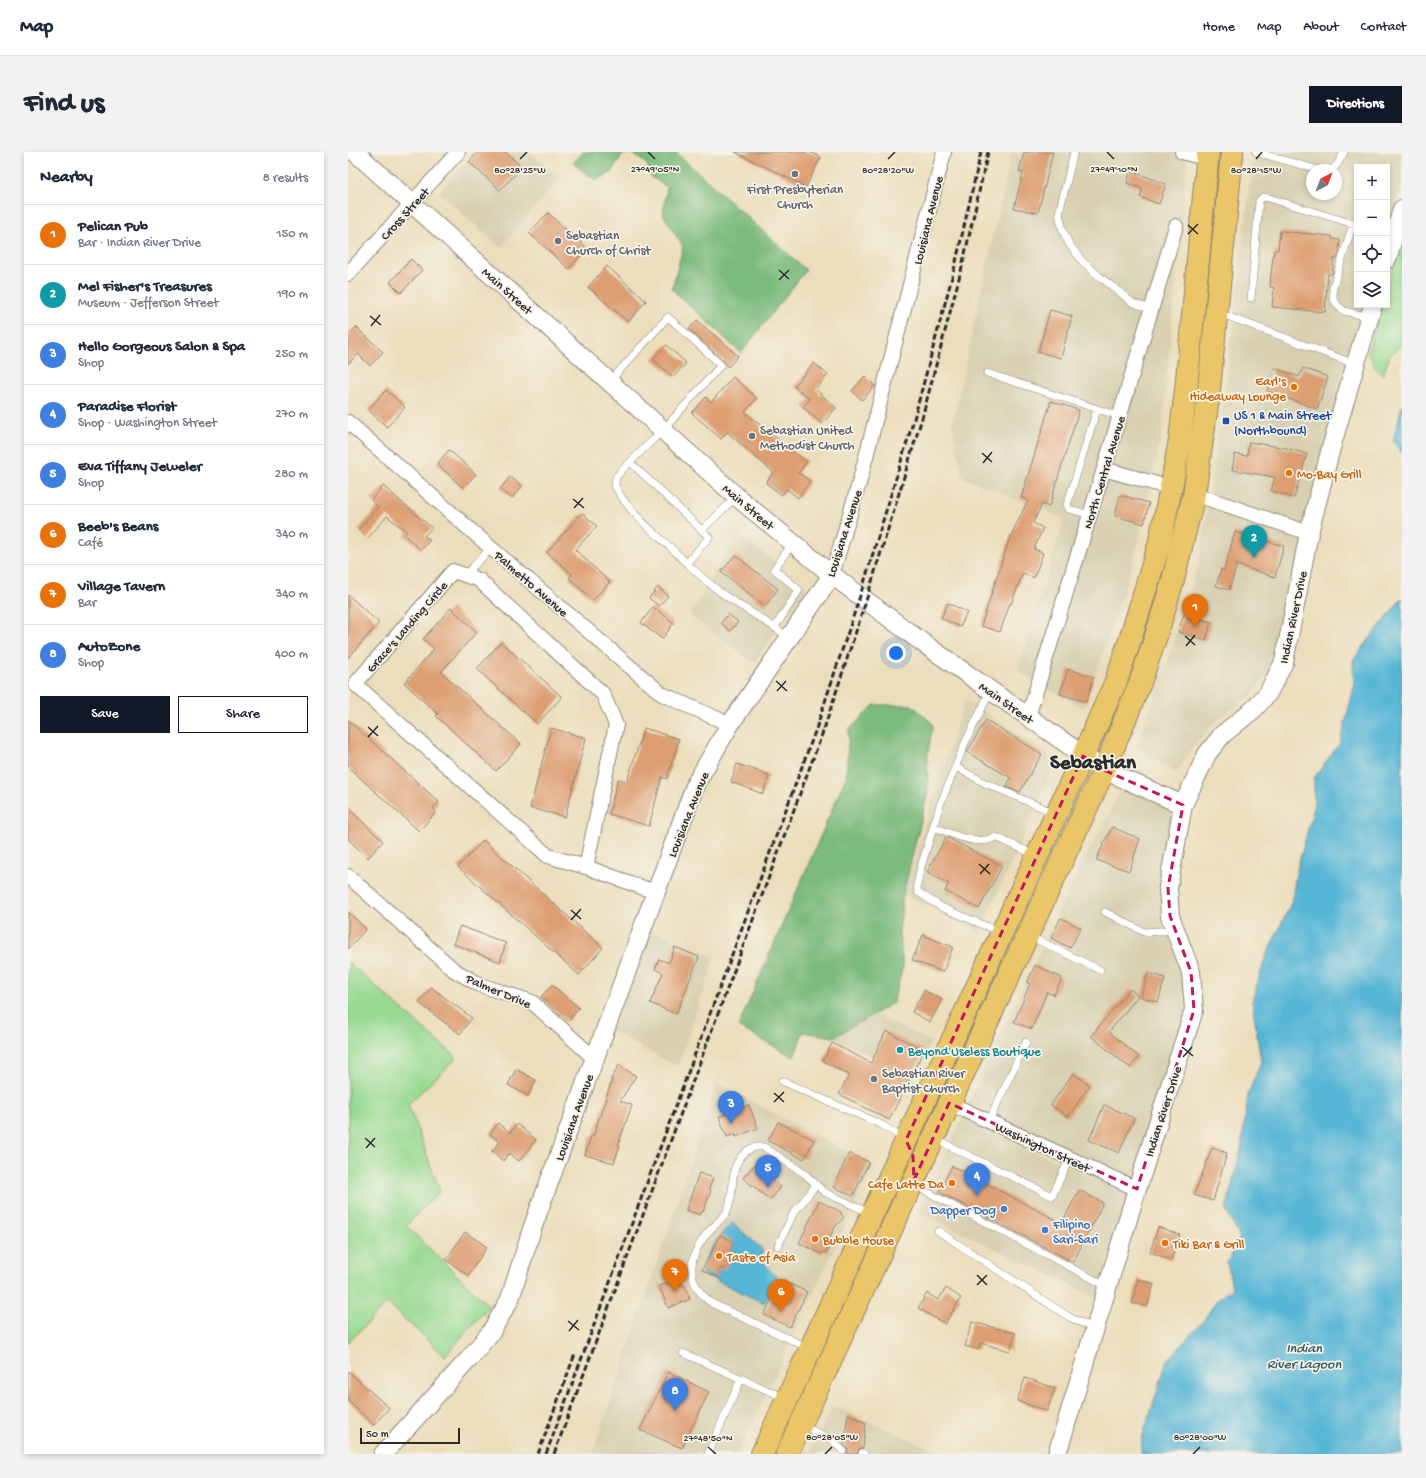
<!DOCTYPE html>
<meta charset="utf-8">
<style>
body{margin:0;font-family:"Gochi Hand",sans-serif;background:#f2f2f3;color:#1f2937}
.controls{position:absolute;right:12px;top:12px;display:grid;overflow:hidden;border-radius:0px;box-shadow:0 2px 6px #0003}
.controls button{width:36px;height:36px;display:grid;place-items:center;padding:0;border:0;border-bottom:1px solid #e0e1e3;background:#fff;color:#1f2937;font:20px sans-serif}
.compass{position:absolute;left:958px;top:12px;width:36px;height:36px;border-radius:50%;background:#fff;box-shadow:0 2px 6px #0003;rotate:42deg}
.scale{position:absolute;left:12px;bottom:10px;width:100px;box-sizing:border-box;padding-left:4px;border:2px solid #2b2b2b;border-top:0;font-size:11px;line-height:14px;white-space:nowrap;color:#2b2b2b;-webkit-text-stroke:3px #f7f3e8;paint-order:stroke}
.you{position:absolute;left:548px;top:501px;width:14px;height:14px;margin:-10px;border:3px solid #fff;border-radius:50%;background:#1a73e8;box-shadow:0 0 0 6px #1a73e833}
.badge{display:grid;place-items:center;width:26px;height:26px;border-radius:50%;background:#111827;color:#fff;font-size:13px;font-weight:700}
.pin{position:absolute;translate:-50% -33px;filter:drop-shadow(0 1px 2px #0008)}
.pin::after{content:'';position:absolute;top:21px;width:14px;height:12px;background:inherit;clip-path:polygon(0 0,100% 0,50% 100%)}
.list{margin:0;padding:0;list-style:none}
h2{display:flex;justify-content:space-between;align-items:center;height:52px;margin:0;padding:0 16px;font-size:17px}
h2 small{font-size:13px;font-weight:400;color:#747a83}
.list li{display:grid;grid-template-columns:26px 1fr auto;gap:12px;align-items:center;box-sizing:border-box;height:60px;padding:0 16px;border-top:1px solid #e0e1e3}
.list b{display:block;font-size:15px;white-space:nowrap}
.list p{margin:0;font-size:13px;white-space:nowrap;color:#747a83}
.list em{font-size:13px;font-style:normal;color:#747a83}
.actions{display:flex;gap:8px;padding:12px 16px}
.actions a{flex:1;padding:9px 0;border:1px solid #111827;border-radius:0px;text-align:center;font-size:14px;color:#111827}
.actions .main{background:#111827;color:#fff}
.icon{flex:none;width:22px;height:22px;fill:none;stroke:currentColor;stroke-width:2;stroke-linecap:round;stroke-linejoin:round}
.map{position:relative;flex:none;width:1054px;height:1302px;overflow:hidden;border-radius:0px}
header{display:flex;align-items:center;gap:24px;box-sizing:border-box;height:56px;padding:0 20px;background:#fff;border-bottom:1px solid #e0e1e3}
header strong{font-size:19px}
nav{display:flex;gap:22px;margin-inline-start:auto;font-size:14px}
.intro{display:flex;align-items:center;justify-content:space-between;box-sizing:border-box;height:96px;padding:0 24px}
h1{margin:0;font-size:28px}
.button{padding:10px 18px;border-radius:0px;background:#111827;color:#fff;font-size:14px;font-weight:700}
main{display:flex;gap:24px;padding:0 24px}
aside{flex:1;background:#fff;border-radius:0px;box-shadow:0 2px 6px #0003}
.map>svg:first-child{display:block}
</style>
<header>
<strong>Map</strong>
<nav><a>Home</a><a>Map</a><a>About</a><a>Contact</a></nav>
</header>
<div class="intro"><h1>Find us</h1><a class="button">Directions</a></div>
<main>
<aside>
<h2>Nearby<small>8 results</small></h2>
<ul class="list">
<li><span class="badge" style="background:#e8710a">1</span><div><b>Pelican Pub</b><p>Bar · Indian River Drive</p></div><em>150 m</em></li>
<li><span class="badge" style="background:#0f9aa8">2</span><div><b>Mel Fisher's Treasures</b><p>Museum · Jefferson Street</p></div><em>190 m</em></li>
<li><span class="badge" style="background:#3f7fe0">3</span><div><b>Hello Gorgeous Salon &amp; Spa</b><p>Shop</p></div><em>250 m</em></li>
<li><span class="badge" style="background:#3f7fe0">4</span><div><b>Paradise Florist</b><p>Shop · Washington Street</p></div><em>270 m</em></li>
<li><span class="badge" style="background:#3f7fe0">5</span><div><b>Eva Tiffany Jeweler</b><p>Shop</p></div><em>280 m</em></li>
<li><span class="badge" style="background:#e8710a">6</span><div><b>Beeb's Beans</b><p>Café</p></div><em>340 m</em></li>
<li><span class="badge" style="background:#e8710a">7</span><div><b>Village Tavern</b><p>Bar</p></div><em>340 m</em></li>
<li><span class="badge" style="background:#3f7fe0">8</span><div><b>AutoZone</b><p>Shop</p></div><em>400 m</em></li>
</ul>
<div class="actions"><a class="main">Save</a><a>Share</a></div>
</aside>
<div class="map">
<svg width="1054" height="1302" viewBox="0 0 1054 1302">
<rect width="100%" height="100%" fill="#f7f3e8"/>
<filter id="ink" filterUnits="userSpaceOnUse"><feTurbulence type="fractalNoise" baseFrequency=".025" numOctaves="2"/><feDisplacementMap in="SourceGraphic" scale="8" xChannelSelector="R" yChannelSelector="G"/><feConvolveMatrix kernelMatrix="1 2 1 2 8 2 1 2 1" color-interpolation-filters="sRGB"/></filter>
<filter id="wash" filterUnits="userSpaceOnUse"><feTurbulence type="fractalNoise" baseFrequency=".012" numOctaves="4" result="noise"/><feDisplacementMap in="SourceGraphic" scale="16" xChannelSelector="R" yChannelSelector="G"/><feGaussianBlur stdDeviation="0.9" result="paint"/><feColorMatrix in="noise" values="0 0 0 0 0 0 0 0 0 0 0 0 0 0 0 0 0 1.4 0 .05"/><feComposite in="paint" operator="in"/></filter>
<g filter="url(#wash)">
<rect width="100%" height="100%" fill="#ecdebc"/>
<!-- built -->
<path fill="#d8d0b1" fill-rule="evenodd" d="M126,0h56l29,27 -59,69 -61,-56z
M664,0h176l-26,280 -28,128 -50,149 -66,-38 46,-152 -102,-42 -10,-52z
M906,0h148v34l-15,49v-68h-30v138h9l-89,356 -26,35 -31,21 -26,28 -18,28 -41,-26 32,-82 33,-107 24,-161zM964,18h24v24h-24z
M390,382l69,53 -53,76 -65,-48z
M617,547l84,56 3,16 -72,162 -77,-39z
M775,635l52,23 -14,80 23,85 2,35 -53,169 -165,-75 105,-223z
M301,777l66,28 -37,110 -67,-36z
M525,862l58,28 -17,35 -80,-40z
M369,931l156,83 -135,288h-145z
M614,966l166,76 -31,104 -178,-86z
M485,1254l111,48h-134z"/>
<!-- green -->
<path fill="#98da92" stroke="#62825e" d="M1054,86v105l-13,14 -6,18 -7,-6 -8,-18 14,-46h5v-17z
M0,810l109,96 -49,46 32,87 -34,35 83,80 -44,50 -58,-53 -39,40z"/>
<!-- forest -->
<path fill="#7aba7c" stroke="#527254" d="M235,0h92l131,118 -65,83 -69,-64 11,-42 -20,-33 4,-27 -16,-10 -4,-13 -17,-12 -8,3 -11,18 -15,7 -23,-17z
M526,553h38l21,19 -6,36 1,32 -25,102 -4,39 4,34 -10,36 -59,34 -31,-5 -9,25 -56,-30 108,-250 3,-47z"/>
<!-- water -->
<path fill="#57b6d6" stroke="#417080" d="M1054,253v48l-9,-12z
M1054,446v856h-261l1,-16 25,-77 37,-41 12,-19 16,-13 -5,-26 13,-24 -14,-28 15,-61 7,-54 13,-33 -9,-61 12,-40 27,-58 6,-34 17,-62v-29l26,-35 14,-56 -1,-27z
M384,1071l30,26c-1,13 5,21 16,28l-14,26 -61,-29c1,-19 15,-38 29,-51z"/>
<g id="blocks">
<!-- building -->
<path fill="#dd9e71" d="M130,0h27l17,15 -22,23 -31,-28z
M387,0h75l11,5 -15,30z
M676,0h29l-15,61 -24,-5 9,-35 -4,-1z
M783,19l35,13 -7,20 -19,-7 3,-8 -16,-6z
M200,61l39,35 -18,21 -40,-36z
M932,79l52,5v3l8,1 -1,13 -2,6h-3l-2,15h-4l-3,38 -53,-5 2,-20h-4l1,-13 3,-24h4z
M63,107l11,11 -21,23 -11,-11z
M259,114l39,35 -18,21 -40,-35z
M702,158l22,6 -11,42 -23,-6z
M349,168l41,36 -10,11 -4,-6 -35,-32z
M8,175l27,25 -13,14 -12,-12 -10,10v-29z
M318,193l20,18 -13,14 -20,-18z
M466,211l14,12 -13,14 21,19 -14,16 -19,-17 7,-8 -16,-13z
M926,216l25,9 4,-9 25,9 -11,32 -50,-18z
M517,224l10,10 -13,14 -10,-9z
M385,225l24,21 -12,14 44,37 18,12 -9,12 12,8 -12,17 -11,-9 -5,6 -16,-12 7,-11 -46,-40 -6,7 -29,-26 14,-16 5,5z
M38,238l19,17 -18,20 -19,-17z
M703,249l28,9 -30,97 -7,-3 -9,19 10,5 -9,21 9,4 -9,25 -11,-5 -12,31 -1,-1 -10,29 -19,-6 28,-86 19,-40 -7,-2z
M901,290l37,6 21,6 -13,44 -23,-7 4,-14 -43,-7 3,-16 12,2z
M101,298l27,24 -13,14 -26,-24z
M162,325l12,9 -10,12 -12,-9z
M35,334l49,42 -8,8 6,4 -9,10 -17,-15 3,-3 -20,-16 -19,22 -10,-8 20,-23 -7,-7z
M772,343l29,8 -5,21 -29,-8z
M234,361l15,13 -22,24 35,32 -17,18 -24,-22 3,-4 -25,-22z
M887,380l49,14 -9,31 -38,-12 -8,25 -13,-4 5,-17 3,1z
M387,403l43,34 -13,17 -44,-34z
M310,435l10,9 -9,10 -10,-8z
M0,443l31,28 -31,35z
M600,451l19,9 -7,15 -19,-9z
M305,455l21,16 -12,16 -21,-16z
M103,456l26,24 -36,40 80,72 -25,27 -60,-55 2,-2 -34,-31 30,-34 -11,-10z
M380,462l10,8 -8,9 -9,-8z
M836,462l27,8 -5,19 -28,-9z
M153,490l61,55 -25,27 -60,-55z
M720,517l26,8 -8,25 -26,-8z
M0,568l91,82 -6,6 3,4 -17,19 -71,-64z
M638,568l56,34 -22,38 -14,-5 5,-9 -44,-26z
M203,576l35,10 -21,79 -35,-9z
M296,576l35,11 -12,40 -5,-2 -13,49 -40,-12 9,-35 9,2z
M389,612l32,11 -6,19 -32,-12z
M0,656l35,33 -15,17 -20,-19z
M764,675l28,12 -11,32 -33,-11z
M598,685l56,29 -23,43 -34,-18 4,-7 -22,-12z
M135,688l120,108 -24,27 -121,-108z
M0,760l18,17 -18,20z
M713,766l20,10 -11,20 -19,-10z
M112,774l46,17 -6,19 -47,-18z
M575,783l30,12 -10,25 -31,-12z
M327,795l24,10 -23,57 -26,-11 13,-30 -8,-4 4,-10 10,4z
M687,813l27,13 -8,17 -7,-3 -15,37 -18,-7 16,-38 -3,-1z
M800,821l17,5 -7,24 -17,-5z
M204,833l27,23 -11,13 -27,-24z
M83,835l41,31 -12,16 -41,-31z
M782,837l8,7 -29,36 30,25 -9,11 -39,-32z
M576,838l18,10 -12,22 -18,-10z
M538,879l38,19 -35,70 -50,-26 10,-19 -26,-14 9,-18 39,20z
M271,913l17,11 -16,25 12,4 -14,40h2l-6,18 -29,-8 6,-19 2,1 19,-57 -1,-1z
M168,917l20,11 -8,16 -20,-11z
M725,921l17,12 -22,32 -17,-12z
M401,953l9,23 -22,9 -1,-3 -8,3 -8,-20z
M756,953l30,13 -15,35 -30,-13z
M430,970l36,18 -10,19 -36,-18z
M150,971l12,10 7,-9 19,16 -17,21 -10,-8 -6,8 -11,-10 8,-9 -10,-8z
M864,996l15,5 -14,48 -19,-6z
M501,1001l20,9 -16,34 -19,-9z
M406,1013l27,22 -11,13 -27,-22z
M604,1014l110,57 17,-33 24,13 -30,59 -134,-70z
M351,1021l14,5 -4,11 2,1 -8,22h-1l-2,3 -14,-5z
M471,1049l22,11v2l3,3 -9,10 -6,12 -1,13h-5l-1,2 -23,-11z
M810,1075l22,8 -9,25 -21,-8z
M117,1080l22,15 -19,28 -22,-15z
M372,1083l14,7 -4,9 4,2 -9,17 -4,-2 -5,9 -14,-7z
M331,1127l2,7 3,-1 6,14 -22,9 -9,-22z
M790,1127l16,5 -7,23 -15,-4z
M433,1128l26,12 -17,35 -26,-12z
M598,1136l15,10 -16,26 -27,-16 9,-15 11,7z
M624,1170l43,11 -5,18 -30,-8 -2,7 -13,-4z
M0,1219l41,37 -15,17 -26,-24z
M320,1220l41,20 -27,56 -42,-18z
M677,1226l30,10 -8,23 -30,-10z
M500,1262l18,9 -3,25 -4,1 -2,5h-10l1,-5 -4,-4z"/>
</g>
</g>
<g filter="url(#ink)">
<use href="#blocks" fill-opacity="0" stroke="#8c8474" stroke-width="1"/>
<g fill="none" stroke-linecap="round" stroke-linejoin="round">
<defs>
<path id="service" d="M726,0l-15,61 4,18 6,13 14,18 16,14 34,27 18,6
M908,0l63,18
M983,18l6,-5 7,-13
M1005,72l-20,63v11l5,8 6,5 25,6
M903,146l8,-97 4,-4 6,1 88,27
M871,161l136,51
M639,221l132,43
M262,229l58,-64 53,48 -58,65 -42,41 -5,6 -1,9c13,25 34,42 55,61 16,16 32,31 50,45 22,16 47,29 69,46
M282,310l79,75 -22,26
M742,363l-21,-6 -2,-4 30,-96
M354,378l34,-33
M117,423l26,-27
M427,475l24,-37 -25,-21 19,-26
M642,540l-25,51 -25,62 -20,65 -3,16 1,6 23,15 59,25
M608,615l27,15 71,31
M586,675c20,7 42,20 62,10l39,18
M757,760l39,20 31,-2
M681,784l71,34
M434,929l100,44 22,14
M641,969l37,-79
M587,987l117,57 18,-38
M566,1033l192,101
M590,1079l131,86 26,12
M430,1094l15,-32 23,-29
M461,1196l-96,-44c-29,-21 -26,-47 -4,-73 6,-6 13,-12 17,-18 12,-21 -1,-45 21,-62 5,-4 10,-5 17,-4l41,27 19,18 46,21
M335,1201l102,45
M455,1274l28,13 12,12
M514,1301l2,1
M360,1302l33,-75"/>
<path id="minor" d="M834,0l26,7
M0,122l110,-122
M0,270l143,126 171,146 58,26 9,6
M756,317l67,19
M846,342l115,39
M484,423l28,-95 84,-328
M680,565l76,-248 72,-243
M238,715l30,-142 -13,-31 -124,-114 -26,-9 -98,113 193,172 38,11 69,25
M0,724l106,94 26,15 52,17 62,56
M601,951l188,86"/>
<path id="tertiary" d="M7,0l382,345 95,78 91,68 181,127 79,35
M1039,107l15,-50
M35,1302l85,-94 23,-28 19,-33 23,-73 163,-443 33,-57 103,-151
M709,1302l80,-265 57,-179 -3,-38 -21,-56 -2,-28 15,-83 24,-51 15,-19 32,-26 14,-16 16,-31 25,-129 22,-85 42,-143"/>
<path id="primary" d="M414,1302l321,-698 33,-75 14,-41 29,-95 12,-57 9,-48 6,-50 22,-238
M439,1302l317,-684 36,-87 16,-47 17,-56 21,-86 14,-95 24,-247"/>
</defs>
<!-- service casing -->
<use href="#service" stroke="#8c8474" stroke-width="8"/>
<!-- minor casing -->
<use href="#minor" stroke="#8c8474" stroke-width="16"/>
<!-- tertiary casing -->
<use href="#tertiary" stroke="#8c8474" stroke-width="20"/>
<!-- primary casing -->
<use href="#primary" stroke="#8c8474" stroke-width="24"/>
<!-- service -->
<use href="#service" stroke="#fff" stroke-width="7"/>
<!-- minor -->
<use href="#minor" stroke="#fff" stroke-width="14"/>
<!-- tertiary -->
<use href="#tertiary" stroke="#fff" stroke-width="18"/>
<!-- primary -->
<use href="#primary" stroke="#eac669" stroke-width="22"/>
<!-- rail -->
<path stroke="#2b2b2b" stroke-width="3" stroke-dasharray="6 3" stroke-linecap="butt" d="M190,1302l37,-100
M198,1302l270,-725 44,-133 54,-177 41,-153 26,-114
M206,1302l270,-725 42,-128 56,-183 40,-151 26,-115"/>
</g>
</g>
<!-- marked area -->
<path fill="none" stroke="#c2185b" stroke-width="3" stroke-dasharray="8 5" stroke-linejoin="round" d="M735,604l21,14 79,35 -15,83 2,28 21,56 3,38 -57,179 -188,-86 -35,77 -1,-24 -7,-16z"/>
<!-- ticks -->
<path fill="none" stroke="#2b2b2b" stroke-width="1.5" d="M300,0l7,7M759,0l7,7M172,7l7,-7M540,7l7,-7M908,7l6,-7M840,73l10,9M840,82l10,-10M431,118l10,9M431,128l10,-10M22,164l11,9M23,174l9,-11M634,301l10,9M635,311l9,-11M225,347l11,9M226,356l9,-10M837,484l10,9M838,494l9,-11M428,529l11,10M429,539l9,-10M20,575l10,9M20,585l10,-11M631,712l11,10M632,722l9,-10M223,758l10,9M223,768l10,-11M834,895l11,9M835,905l9,-10M426,941l10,9M426,950l10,-10M17,986l10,9M18,996l9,-10M629,1123l10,10M629,1133l10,-10M220,1169l11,9M221,1179l9,-11M360,1295l8,7M477,1302l7,-7M845,1302l7,-7"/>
<!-- markers -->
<g fill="#6b7280" stroke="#f7f3e8" stroke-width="1.5">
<circle cx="447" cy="22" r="4"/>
<circle cx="210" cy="89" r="4"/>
<circle cx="404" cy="284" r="4"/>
<circle cx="526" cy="927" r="4"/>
</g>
<g fill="#e8710a" stroke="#f7f3e8" stroke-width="1.5">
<circle cx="946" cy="235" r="4"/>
<circle cx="941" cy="321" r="4"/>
<circle cx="604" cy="1031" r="4"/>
<circle cx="467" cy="1087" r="4"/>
<circle cx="817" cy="1091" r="4"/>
<circle cx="371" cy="1104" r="4"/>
</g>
<rect fill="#1a4fb4" stroke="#f7f3e8" stroke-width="1.5" x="874" y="265" width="8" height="8" rx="2"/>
<circle fill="#0f9aa8" stroke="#f7f3e8" stroke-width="1.5" cx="552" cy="898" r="4"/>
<g fill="#3f7fe0" stroke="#f7f3e8" stroke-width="1.5">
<circle cx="656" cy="1057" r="4"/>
<circle cx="697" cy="1078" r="4"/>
</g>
<g text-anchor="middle" stroke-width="3.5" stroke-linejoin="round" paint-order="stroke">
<!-- worship labels -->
<g font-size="13" fill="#5b616d" stroke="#f7f3e8" text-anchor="start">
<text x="447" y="41" text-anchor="middle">First Presbyterian<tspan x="447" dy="15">Church</tspan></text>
<text x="218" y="87">Sebastian<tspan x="218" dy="15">Church of Christ</tspan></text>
<text x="412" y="282">Sebastian United<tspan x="412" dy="15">Methodist Church</tspan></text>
<text x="534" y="925">Sebastian River<tspan x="534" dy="15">Baptist Church</tspan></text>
</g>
<!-- street labels -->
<g font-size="13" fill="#2b2b2b" stroke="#f7f3e8">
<text transform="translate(56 61) rotate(-48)" y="5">Cross Street</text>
<text transform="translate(579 68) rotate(-76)" y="5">Louisiana Avenue</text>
<text transform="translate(160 138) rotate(42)" y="5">Main Street</text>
<text transform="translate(755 320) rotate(-73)" y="5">North Central Avenue</text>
<text transform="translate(401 354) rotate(40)" y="5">Main Street</text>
<text transform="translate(495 381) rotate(-72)" y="5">Louisiana Avenue</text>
<text transform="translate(184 431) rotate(41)" y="5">Palmetto Avenue</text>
<text transform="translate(944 465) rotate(-78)" y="5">Indian River Drive</text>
<text transform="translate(58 474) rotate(-49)" y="5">Grace's Landing Circle</text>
<text transform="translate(659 550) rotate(35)" y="5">Main Street</text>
<text transform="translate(339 662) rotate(-68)" y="5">Louisiana Avenue</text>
<text transform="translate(151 838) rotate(23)" y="5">Palmer Drive</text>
<text transform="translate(814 959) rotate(-72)" y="5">Indian River Drive</text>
<text transform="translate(225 965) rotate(-70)" y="5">Louisiana Avenue</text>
<text transform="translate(695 994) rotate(25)" y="5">Washington Street</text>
</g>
<!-- food labels -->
<g font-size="13" fill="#c56008" stroke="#f7f3e8" text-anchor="start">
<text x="938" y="233" text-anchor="end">Earl's<tspan x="938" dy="15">Hideaway Lounge</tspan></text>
<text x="949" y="326">Mo-Bay Grill</text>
<text x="596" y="1036" text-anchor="end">Cafe Latte Da</text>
<text x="475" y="1092">Bubble House</text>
<text x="825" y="1096">Tiki Bar &amp; Grill</text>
<text x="379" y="1109">Taste of Asia</text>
</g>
<!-- transit labels -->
<g font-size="13" fill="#164399" stroke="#f7f3e8" text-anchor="start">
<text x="886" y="267">US 1 &amp; Main Street<tspan x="886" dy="15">(Northbound)</tspan></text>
</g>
<!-- culture labels -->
<g font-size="13" fill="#0d838f" stroke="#f7f3e8" text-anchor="start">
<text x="560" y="903">Beyond Useless Boutique</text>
</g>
<!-- shop labels -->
<g font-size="13" fill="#366cbe" stroke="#f7f3e8" text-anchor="end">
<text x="648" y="1062">Dapper Dog</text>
<text x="705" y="1076" text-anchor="start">Filipino<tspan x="705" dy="15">Sari-Sari</tspan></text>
</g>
<!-- water labels -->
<g font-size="14" font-style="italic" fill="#3a5c67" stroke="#f7f3e8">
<text x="956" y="1200">Indian<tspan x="956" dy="16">River Lagoon</tspan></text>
</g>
<!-- town labels -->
<g font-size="21" font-weight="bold" fill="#2b2b2b" stroke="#f7f3e8">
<text x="745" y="616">Sebastian</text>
</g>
</g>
<g font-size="10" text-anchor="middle" fill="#2b2b2b" stroke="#f7f3e8" stroke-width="3.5" stroke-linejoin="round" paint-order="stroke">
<text x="307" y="20">27°49'05"N</text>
<text x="766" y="20">27°49'10"N</text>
<text x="172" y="21">80°28'25"W</text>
<text x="540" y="21">80°28'20"W</text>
<text x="908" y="21">80°28'15"W</text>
<text x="484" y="1288">80°28'05"W</text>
<text x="852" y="1288">80°28'00"W</text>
<text x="360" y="1289">27°48'50"N</text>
</g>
</svg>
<div class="controls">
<button>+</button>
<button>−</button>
<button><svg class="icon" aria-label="locate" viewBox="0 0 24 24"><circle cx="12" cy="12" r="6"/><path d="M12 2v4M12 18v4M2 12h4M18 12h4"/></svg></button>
<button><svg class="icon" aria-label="layers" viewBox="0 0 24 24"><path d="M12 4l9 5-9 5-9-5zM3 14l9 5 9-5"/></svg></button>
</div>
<svg class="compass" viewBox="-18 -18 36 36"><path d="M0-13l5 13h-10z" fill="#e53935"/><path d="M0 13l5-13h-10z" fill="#747a83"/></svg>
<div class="scale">50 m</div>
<div class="you"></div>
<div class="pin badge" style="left:847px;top:475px;background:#e8710a">1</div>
<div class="pin badge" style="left:906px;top:406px;background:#0f9aa8">2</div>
<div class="pin badge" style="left:383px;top:972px;background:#3f7fe0">3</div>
<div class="pin badge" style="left:629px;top:1044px;background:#3f7fe0">4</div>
<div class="pin badge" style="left:420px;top:1036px;background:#3f7fe0">5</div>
<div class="pin badge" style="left:433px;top:1160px;background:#e8710a">6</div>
<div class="pin badge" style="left:327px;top:1140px;background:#e8710a">7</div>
<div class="pin badge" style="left:327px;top:1259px;background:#3f7fe0">8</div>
</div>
</main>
